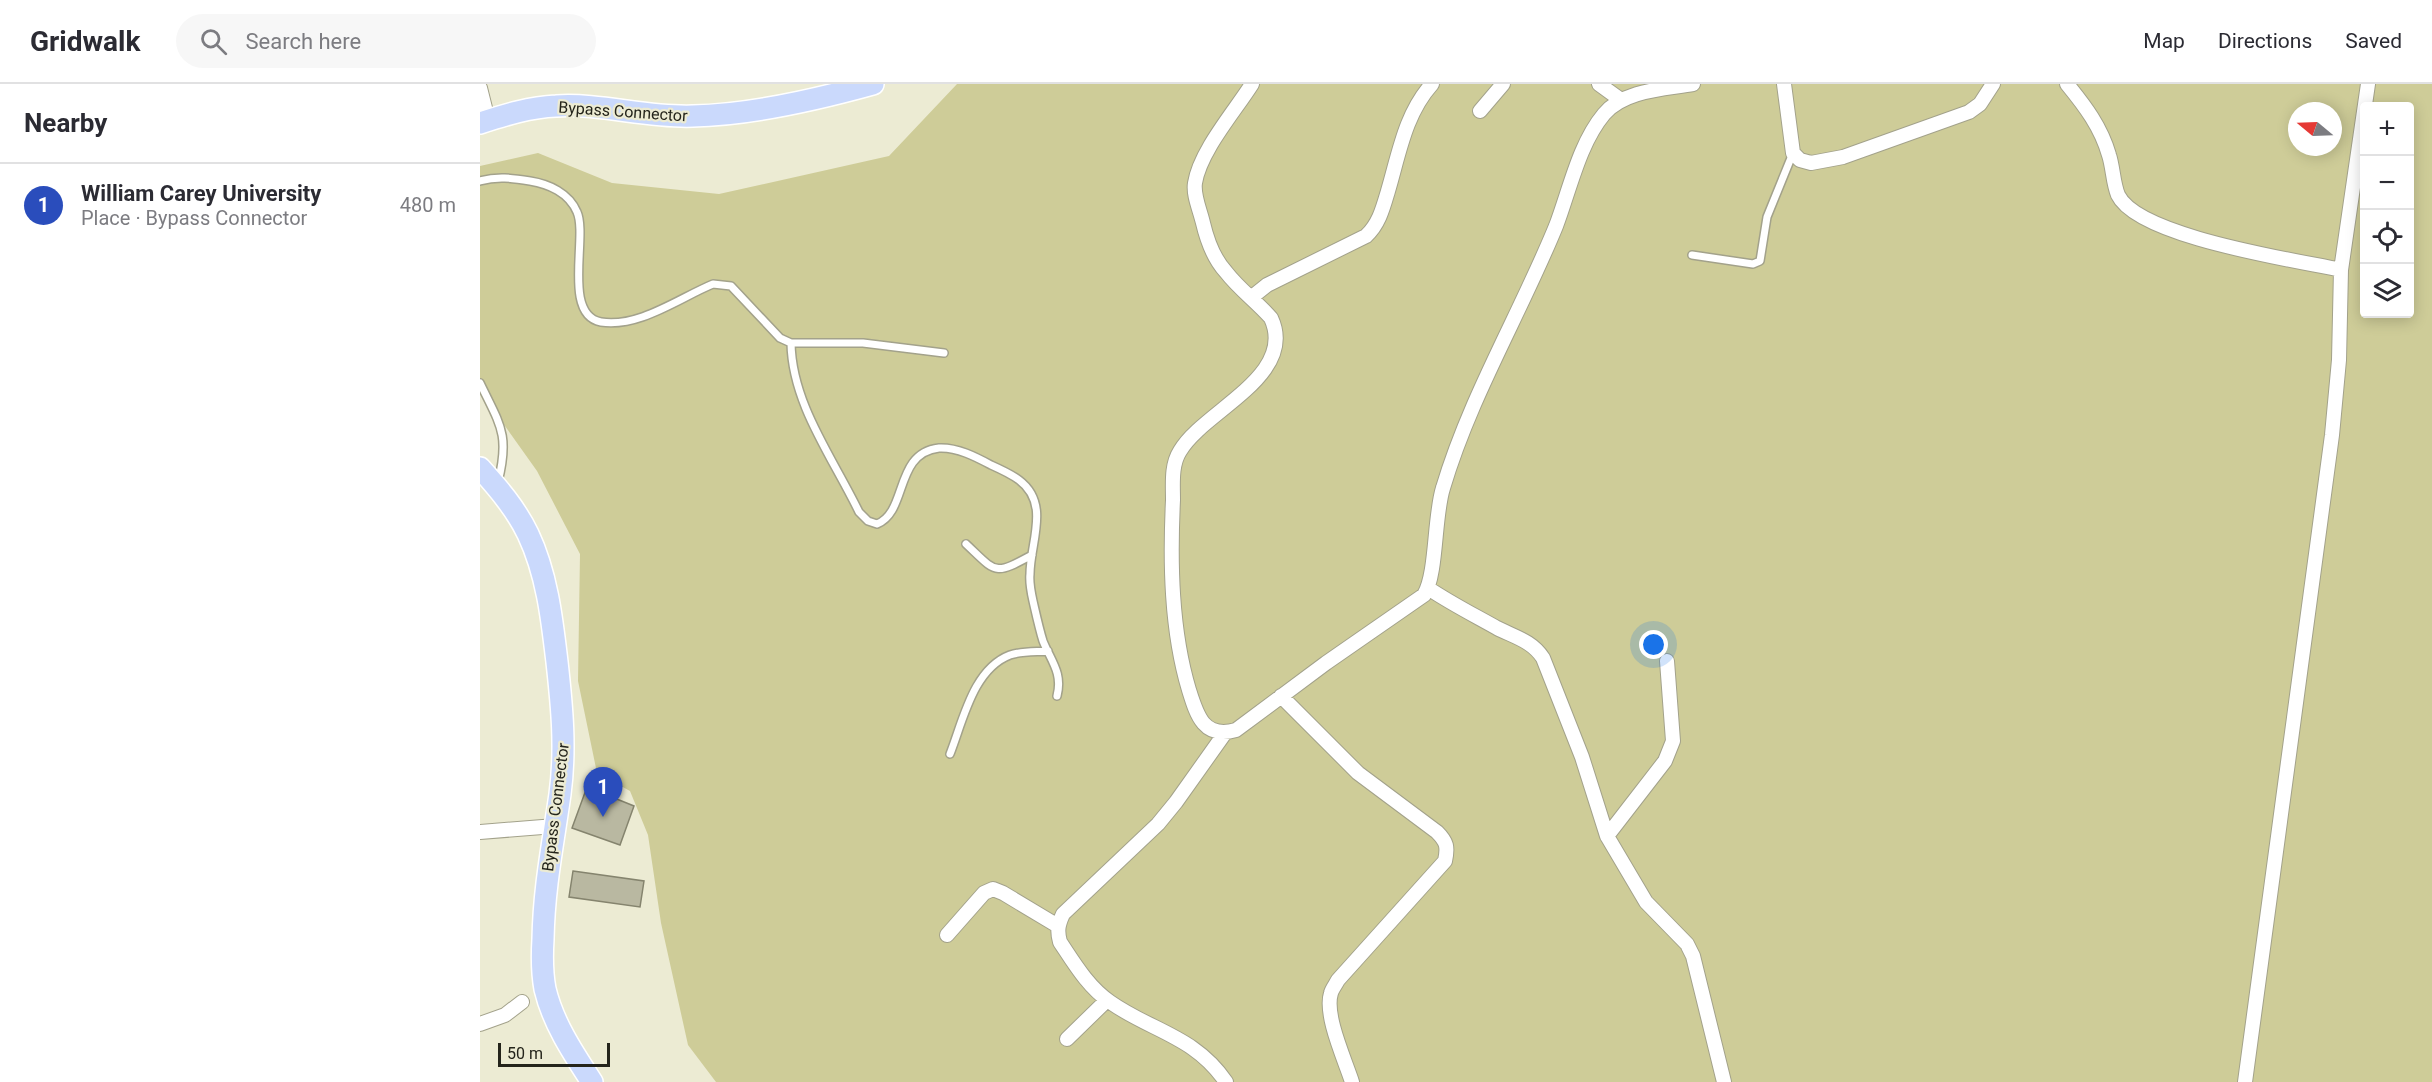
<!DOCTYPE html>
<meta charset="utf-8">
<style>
body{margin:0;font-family:Roboto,sans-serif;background:#f7f7f7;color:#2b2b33}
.controls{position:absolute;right:18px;top:18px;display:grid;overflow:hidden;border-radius:6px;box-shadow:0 3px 15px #0003}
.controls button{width:54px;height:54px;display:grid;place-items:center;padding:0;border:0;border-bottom:2px solid #e1e1e2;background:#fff;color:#2b2b33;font:30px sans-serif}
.compass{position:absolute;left:1808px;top:18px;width:54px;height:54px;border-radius:50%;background:#fff;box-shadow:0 3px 15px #0003;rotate:289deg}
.scale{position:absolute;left:18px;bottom:15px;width:112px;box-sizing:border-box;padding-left:6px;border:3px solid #24241b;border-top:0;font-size:16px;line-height:21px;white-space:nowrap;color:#24241b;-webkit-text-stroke:4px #ecebd3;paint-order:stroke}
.you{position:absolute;left:1174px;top:561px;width:21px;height:21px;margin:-15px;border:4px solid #fff;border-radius:50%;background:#1a73e8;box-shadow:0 0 0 9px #1a73e833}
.badge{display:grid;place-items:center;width:39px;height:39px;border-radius:50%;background:#2a4dbc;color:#fff;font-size:20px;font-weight:700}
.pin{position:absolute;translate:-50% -50px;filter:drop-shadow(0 2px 3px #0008)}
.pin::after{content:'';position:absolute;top:32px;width:21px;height:18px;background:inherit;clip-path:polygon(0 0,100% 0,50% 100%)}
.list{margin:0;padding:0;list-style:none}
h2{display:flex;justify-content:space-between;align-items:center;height:78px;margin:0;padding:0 24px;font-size:26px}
h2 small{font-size:20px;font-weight:400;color:#7c7c81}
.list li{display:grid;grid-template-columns:39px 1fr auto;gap:18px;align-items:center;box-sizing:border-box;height:84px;padding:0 24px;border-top:2px solid #e1e1e2}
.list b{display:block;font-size:22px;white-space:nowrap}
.list p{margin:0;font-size:20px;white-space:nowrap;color:#7c7c81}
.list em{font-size:20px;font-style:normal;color:#7c7c81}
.icon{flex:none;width:33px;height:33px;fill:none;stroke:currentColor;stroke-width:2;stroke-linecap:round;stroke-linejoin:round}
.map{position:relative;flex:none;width:1952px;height:998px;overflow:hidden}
header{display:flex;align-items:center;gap:36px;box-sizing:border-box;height:84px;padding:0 30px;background:#fff;border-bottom:2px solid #e1e1e2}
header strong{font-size:28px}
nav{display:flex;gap:33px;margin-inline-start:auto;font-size:21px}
.search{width:420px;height:54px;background:#f7f7f7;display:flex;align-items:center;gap:15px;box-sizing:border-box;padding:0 21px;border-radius:33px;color:#7c7c81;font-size:22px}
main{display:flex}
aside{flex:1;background:#fff}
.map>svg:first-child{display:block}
</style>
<header>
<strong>Gridwalk</strong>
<div class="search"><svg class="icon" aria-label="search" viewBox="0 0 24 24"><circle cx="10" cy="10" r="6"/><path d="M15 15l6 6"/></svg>Search here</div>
<nav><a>Map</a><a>Directions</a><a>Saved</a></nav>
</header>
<main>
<aside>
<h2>Nearby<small></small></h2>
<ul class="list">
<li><span class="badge">1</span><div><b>William Carey University</b><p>Place · Bypass Connector</p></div><em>480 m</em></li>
</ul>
</aside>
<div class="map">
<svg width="1952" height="998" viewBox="0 0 1952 998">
<rect width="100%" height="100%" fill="#ecebd3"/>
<!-- green -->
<path fill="#cecc98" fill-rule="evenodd" d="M477,0h1475v998h-1716l-28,-37 -27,-122 -13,-88 -18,-44 -33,-18 -19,-92 2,-127 -43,-83 -57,-80v-225l58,-13 74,30 107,11 170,-38zM1884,22h46v208h-46zM1817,27h36v36h-36z"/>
<!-- building -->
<path fill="#b9b8a1" stroke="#85846e" stroke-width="1.5" d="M107,703l47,19 -14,39 -48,-17z
M93,787l71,10 -4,26 -71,-10z"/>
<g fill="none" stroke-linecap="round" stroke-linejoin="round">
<defs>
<path id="lane" d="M0,97c17,-5 32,-3 50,0 19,3 39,12 47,31 11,24 -15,103 24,110 38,6 78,-24 112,-38l18,2 49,52 11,5h72l81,10
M1212,171l61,9 7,-3 7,-44 26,-64
M311,259c1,61 42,115 68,169l9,9 9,3c31,-12 17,-71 62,-76 18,-1 37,9 52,17 9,4 20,9 28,15 32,24 11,62 11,94 -1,9 1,18 3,27 3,13 6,27 10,40 8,20 20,32 14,55
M0,299c20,42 30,51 18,99
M486,460c31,29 27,32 66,11
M470,670c13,-33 23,-85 60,-99 12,-4 26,-3 38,-4"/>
<path id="street" d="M772,0c-17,27 -52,67 -57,99 -2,12 5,27 8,40 4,17 11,36 23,49 13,17 31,30 45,46 27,58 -68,93 -91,133 -9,14 -7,33 -7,49 -3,62 -2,130 16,190 8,26 15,49 47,40l90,-67 98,-68c13,-21 10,-79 19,-107 27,-91 77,-174 113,-262 14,-37 23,-82 48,-112 20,-24 61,-25 89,-30
M1119,0l22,16
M1304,0l9,69 7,7 11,3 32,-6 126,-45 11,-8 13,-20
M1587,0c18,22 34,43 42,71 4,12 4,28 9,40 20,42 177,65 223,75
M0,4l8,32
M1000,27l23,-27
M772,213l15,-12 99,-49c13,-12 17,-28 22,-45 11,-37 17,-77 44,-107
M948,504c22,15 46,27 69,40 18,9 35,13 46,30l39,99 25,79 39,66 41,42 6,12 31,126
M801,612l77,77 79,59c10,10 11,15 8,29l-107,119c-2,4 -6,9 -7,13 -7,22 14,67 21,89
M745,649l-49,69 -18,22 -95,90c-5,11 -6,17 -3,28 14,21 28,45 50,60 41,29 85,34 116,80
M0,748l75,-6
M1127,752l58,-75 8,-20 -6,-80
M467,851l37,-42 9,-4 10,4 55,33
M0,940l25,-9 17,-13
M587,955l40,-39
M1765,998l87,-647 7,-75 2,-90 27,-186"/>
<path id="primary" d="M0,39c25,-8 50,-16 76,-17 45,-3 91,12 137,10 55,-1 126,-17 180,-32
M0,384c18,20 36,41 48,66 19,40 24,85 29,128 5,45 9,87 3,132 -7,50 -16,93 -17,145 -1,16 -1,34 2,50 8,34 28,64 47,93"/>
</defs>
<!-- lane casing -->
<use href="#lane" stroke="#a3a28b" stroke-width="10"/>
<!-- street casing -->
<use href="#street" stroke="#a3a28b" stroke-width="16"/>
<!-- primary casing -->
<use href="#primary" stroke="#fff" stroke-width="24"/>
<!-- lane -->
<use href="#lane" stroke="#fff" stroke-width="7"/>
<!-- street -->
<use href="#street" stroke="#fff" stroke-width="14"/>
<!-- primary -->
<use href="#primary" stroke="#cad9fc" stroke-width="21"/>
</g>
<g text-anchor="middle" stroke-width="4.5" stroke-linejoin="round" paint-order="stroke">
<!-- street labels -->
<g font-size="16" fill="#24241b" stroke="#ecebd3">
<text transform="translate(143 27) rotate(4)" y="6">Bypass Connector</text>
<text transform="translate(75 723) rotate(-83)" y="6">Bypass Connector</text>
</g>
</g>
</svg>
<div class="controls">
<button>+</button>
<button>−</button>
<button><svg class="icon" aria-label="locate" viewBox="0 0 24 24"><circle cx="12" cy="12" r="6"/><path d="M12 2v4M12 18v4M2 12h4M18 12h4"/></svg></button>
<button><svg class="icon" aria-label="layers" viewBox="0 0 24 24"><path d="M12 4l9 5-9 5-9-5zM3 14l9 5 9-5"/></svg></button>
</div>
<svg class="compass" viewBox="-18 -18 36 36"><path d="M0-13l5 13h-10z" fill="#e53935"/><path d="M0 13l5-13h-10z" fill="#7c7c81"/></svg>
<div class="scale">50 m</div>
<div class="you"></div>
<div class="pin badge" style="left:123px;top:733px">1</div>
</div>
</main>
